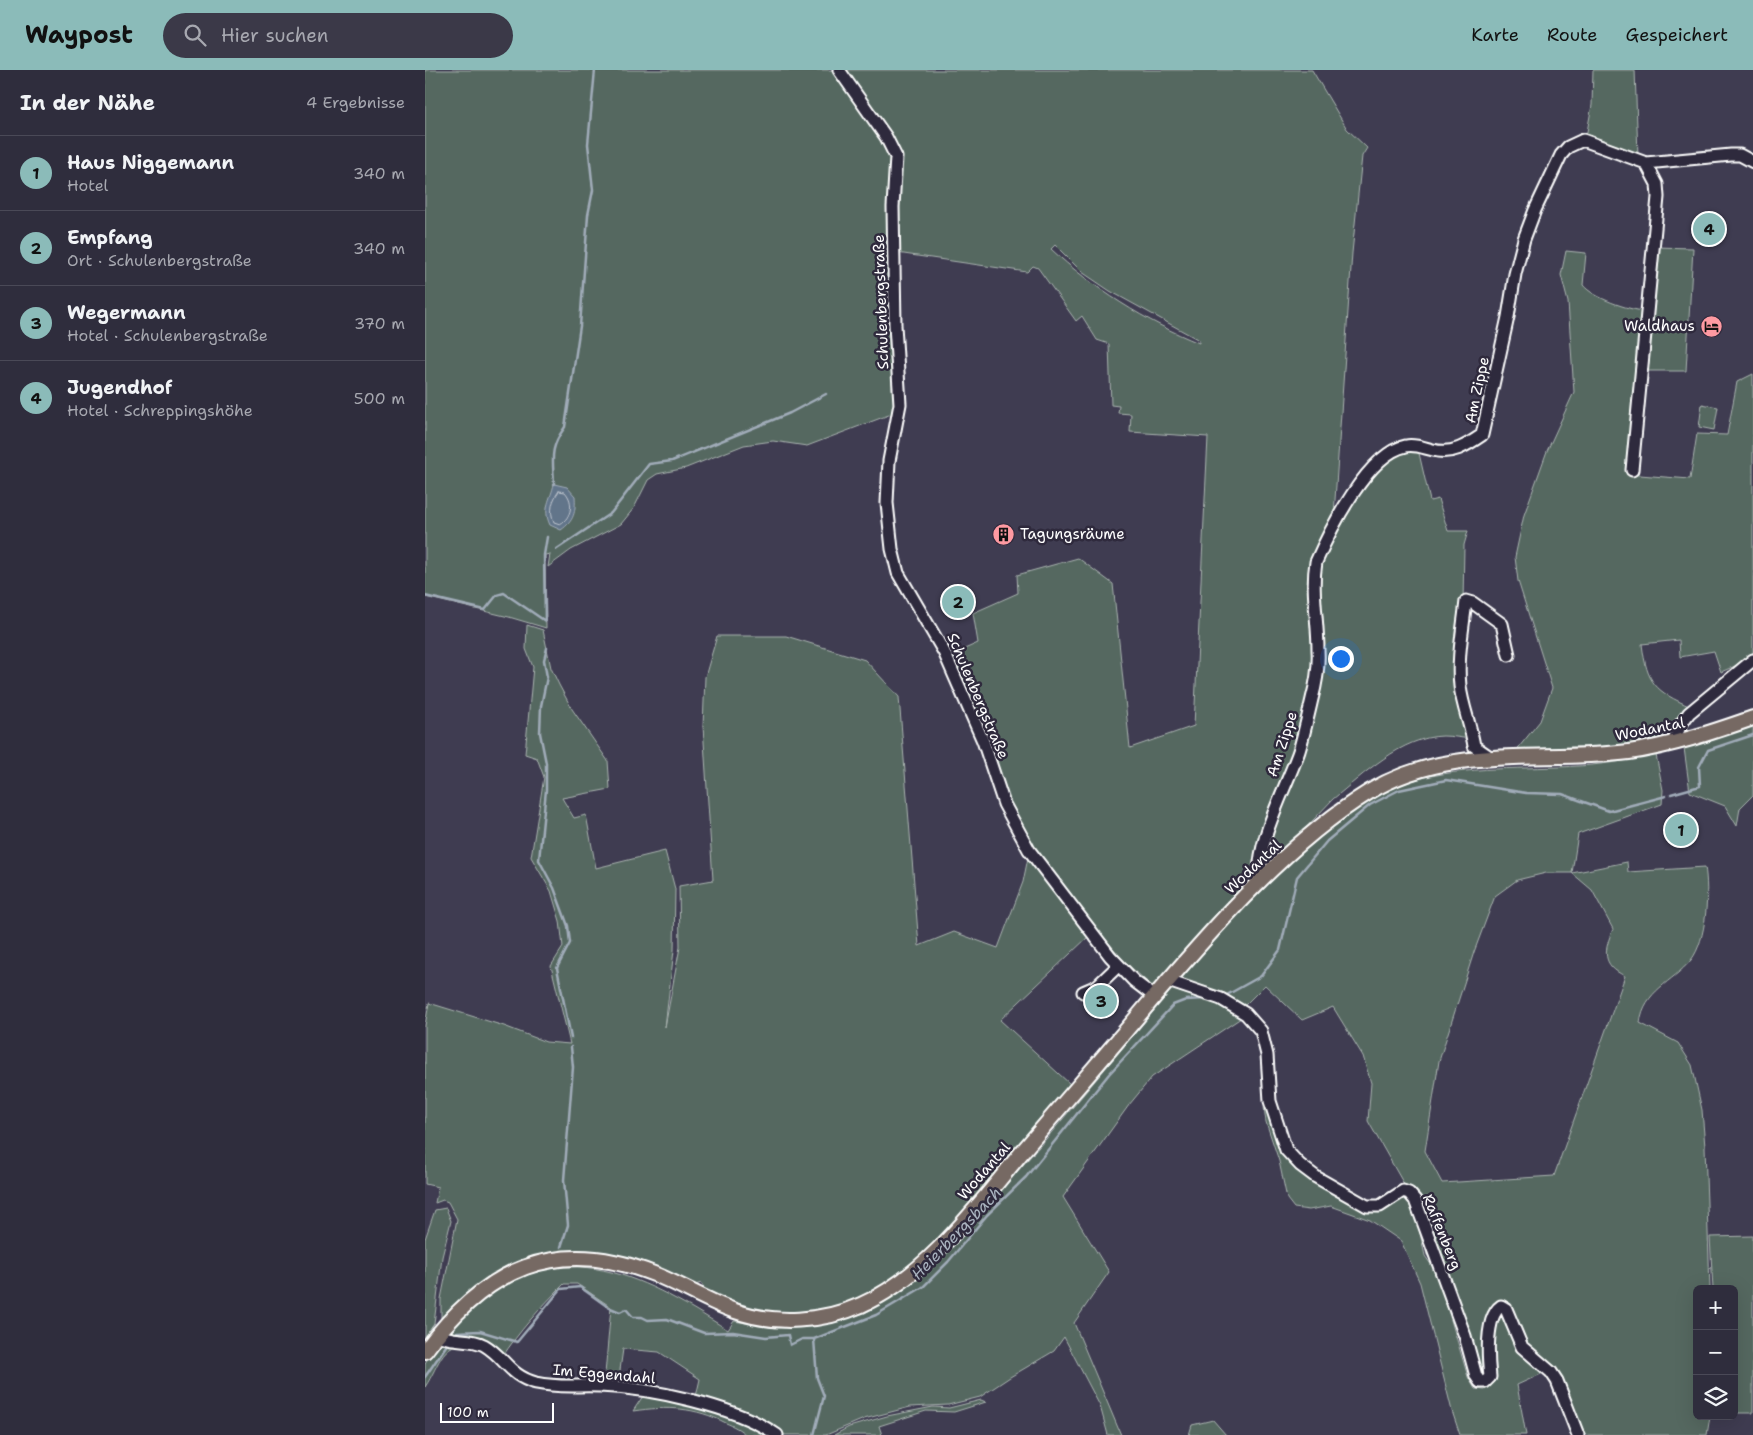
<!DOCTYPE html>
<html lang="de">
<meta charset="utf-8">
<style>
body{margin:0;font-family:"Shantell Sans",sans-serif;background:#3b3948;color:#f1f3f6}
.controls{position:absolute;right:15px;bottom:15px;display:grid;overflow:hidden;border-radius:8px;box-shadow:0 5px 20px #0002}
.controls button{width:45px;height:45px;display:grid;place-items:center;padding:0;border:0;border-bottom:1px solid #4a4957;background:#2f2d3d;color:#f1f3f6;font:25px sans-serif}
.scale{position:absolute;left:15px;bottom:12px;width:114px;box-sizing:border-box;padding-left:5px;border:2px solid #fff;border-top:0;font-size:14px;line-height:18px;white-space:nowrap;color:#fff;-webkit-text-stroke:4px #2f2a3d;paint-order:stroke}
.you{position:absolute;left:915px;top:588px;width:18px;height:18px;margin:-12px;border:4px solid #fff;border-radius:50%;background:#1a73e8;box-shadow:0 0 0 8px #1a73e833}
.badge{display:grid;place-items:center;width:32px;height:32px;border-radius:50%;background:#8bbbb9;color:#111;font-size:16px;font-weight:700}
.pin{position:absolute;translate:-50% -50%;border:2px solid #fff;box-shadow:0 1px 5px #0006}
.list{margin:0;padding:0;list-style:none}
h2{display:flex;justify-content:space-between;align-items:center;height:65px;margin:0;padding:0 20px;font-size:21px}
h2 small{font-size:16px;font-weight:400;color:#a7a8b0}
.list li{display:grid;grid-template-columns:32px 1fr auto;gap:15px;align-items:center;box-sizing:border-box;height:75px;padding:0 20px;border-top:1px solid #4a4957}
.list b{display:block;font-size:19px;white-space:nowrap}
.list p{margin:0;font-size:16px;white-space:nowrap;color:#a7a8b0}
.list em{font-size:16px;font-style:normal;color:#a7a8b0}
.icon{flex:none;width:28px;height:28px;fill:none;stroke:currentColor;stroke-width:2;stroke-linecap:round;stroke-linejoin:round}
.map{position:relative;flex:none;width:1328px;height:1365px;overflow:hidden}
header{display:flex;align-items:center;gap:30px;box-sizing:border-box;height:70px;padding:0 25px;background:#8bbbb9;color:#111}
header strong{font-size:24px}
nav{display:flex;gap:28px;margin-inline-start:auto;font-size:18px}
.search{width:350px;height:45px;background:#3b3948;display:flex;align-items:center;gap:12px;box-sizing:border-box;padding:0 18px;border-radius:28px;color:#a7a8b0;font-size:19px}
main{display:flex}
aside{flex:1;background:#2f2d3d}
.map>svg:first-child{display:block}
</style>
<header>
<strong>Waypost</strong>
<div class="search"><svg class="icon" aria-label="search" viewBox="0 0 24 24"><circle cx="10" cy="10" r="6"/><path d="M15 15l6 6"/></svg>Hier suchen</div>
<nav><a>Karte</a><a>Route</a><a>Gespeichert</a></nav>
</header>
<main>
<aside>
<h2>In der Nähe<small>4 Ergebnisse</small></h2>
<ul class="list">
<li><span class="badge">1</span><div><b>Haus Niggemann</b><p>Hotel</p></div><em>340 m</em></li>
<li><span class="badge">2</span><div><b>Empfang</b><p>Ort · Schulenbergstraße</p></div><em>340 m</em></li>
<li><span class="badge">3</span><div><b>Wegermann</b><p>Hotel · Schulenbergstraße</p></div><em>370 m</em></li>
<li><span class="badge">4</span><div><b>Jugendhof</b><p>Hotel · Schreppingshöhe</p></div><em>500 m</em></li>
</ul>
</aside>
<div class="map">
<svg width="1328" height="1365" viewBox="0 0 1328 1365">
<rect width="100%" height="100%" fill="#3f3c51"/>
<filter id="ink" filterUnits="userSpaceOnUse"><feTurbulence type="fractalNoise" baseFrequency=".02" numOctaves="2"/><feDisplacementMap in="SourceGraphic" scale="10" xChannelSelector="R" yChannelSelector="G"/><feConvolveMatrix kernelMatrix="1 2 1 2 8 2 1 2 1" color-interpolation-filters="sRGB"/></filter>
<g filter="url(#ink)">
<!-- green -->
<path fill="#556861" stroke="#aab4b0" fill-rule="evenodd" d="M0,0h887l35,59 20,19 -5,8 -10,97 -19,276 31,-50 32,-26 22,-4 12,52 8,-2 10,32h20l-4,14 -1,58 -7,64 15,72c-9,-1 -19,-3 -28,-3 -42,1 -79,38 -110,63l-179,189 -31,-28 -93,-112 -15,-27 -66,-165 29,-13 -5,-30 45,-20 -1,-18 61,-17 35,26 17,164 64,-22 14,-289 -78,-5 1,-18 -13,-1 1,-7 -8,-1 -2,-61 -12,-4 -15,-24 -6,5 -38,-53 -5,-2 -6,6 -137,-20 8,135 -4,26 -87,33 -34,-5 -29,4 -58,23 -29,6 -9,6 -14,28 -13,16 -50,26 -23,17 2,-13 -5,1 1,73 -37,-11 -84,-20zM630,175l27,27 28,19 89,49v3c-51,-20 -108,-56 -148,-94z
M1168,0h42l3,86 -52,-19 6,-32z
M1230,177l38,1 -7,123h-41z
M1141,181l20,2 -3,32c10,13 46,25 62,26l-18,163 63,5 7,-45 30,1 10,-53 16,-8v278l-11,11 -21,9 -7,-21 -34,6 -1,-17 -37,4c5,40 13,47 49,63l-33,33 -48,9 -95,3 25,-31 12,-33 -34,-107 -3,-24 9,-42 23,-64 27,-59 -6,-90 -7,-27z
M1277,334l16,3 -4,23 -15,-3z
M102,555l16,5 8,38 8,17 13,24 36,52 2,28 -48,9 12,20 12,-3 10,53 69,-17 10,38 -1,61 -9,77 15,-80 -1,-61 34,-6 -10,-154 2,-49 12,-41h69l79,24 34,37 20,249 35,-14 44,16 25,-66 6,-29 19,30 40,54 -88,83 70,64 -117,141 -47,46 -46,29 -45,13 -44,3 -62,-20 -8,-13 -8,3c-51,-25 -96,-46 -153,-31 -8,2 -16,3 -22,7 -29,15 -53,36 -77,58v-21l16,-80 -9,-17 -5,-2 -8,3 3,-16 -13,-3v-158l4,-23 75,23 42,16 24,2 -19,-78 12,-19 -3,-26 -9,-30 -20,-34 13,-80 -7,-19 -12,-4 8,-87 -7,-18z
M1328,655v70l-13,13 -3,18 -12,-20 -35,-14 -6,-44z
M1231,685l7,35 -1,14 -84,30 -6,39 55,-11 1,10 77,-5c4,24 2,73 -14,93 -19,23 -47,30 -51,63l38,20 14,22 10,45 3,37 5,142h-13v127h13l-3,19h-127l-21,-62 -31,-24 -19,-43 -11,-6 -12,27 -1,46 -3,1 -43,-103 -12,-16 -7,-32 -15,-37 -37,-65 3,-38 -8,-27 -30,-49 -31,13 -37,-35 -22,22 -63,-24v-4c55,-62 161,-182 242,-201 56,-13 113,-8 170,-13 21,-2 43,-6 64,-10zM1121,803h26l20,17 21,39c-9,21 -12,36 12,47l-71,200 -112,7 -17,-32 14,-90 35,-109 21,-56 22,-16z
M748,918l28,6 43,22 -92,61 -23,28 -66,92 46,75 -35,51 47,112h-13l-8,-29 -36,-69 -10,14 -44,26 -30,20 -32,8 -38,2 -46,12 -38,16h-47l-84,-34 5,-22 -41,-27 -36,-3 -3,21 3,15h-19l7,-78 -34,-23h-13c-24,24 -45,47 -63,75 -7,-7 -15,-9 -24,-12 -35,-12 -37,18 -52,40 0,-8 0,-16 0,-23 2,-9 31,-40 39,-47 91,-88 172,-45 264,13l6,-9 42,7 50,-4 39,-11 37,-22 38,-32 106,-120z
M842,1030l18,51 88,59 35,-17 10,31 7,32 12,17 31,104 7,12 10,1 11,-9c-6,-22 -4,-41 2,-63l3,-2 25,34 24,20 -33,15 9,50h-66l-8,-24 -32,-128 -19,-42 -31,-21 -39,-14 -22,4 -15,-2 -7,-9 -8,-38 -13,-39 -2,-15z
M21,1138l5,13 -9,36 -8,67 -9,13v-98l10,-29z
M1328,1166v177h-19v-124h-21l-3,-52z
M220,1323l59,13 68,29h-26c-6,-6 -13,-9 -20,-12 -31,-16 -59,-17 -93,-12z
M556,1330l5,2 -32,10 -28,-1 -47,15 3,9h-48l15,-8 38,-11 46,-9 16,1z
M788,1350l13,15h-37l3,-10z"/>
<!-- water -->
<path fill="#62748a" stroke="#a1acb9" d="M129,414l13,3 8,9c1,16 -1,25 -14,34l-11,-5c-8,-17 1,-26 4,-41z"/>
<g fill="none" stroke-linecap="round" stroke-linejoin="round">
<!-- shore -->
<path stroke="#c0c7d0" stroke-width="1" d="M134,421l6,1c9,10 7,25 -5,32l-6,-2c-5,-11 -2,-22 5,-31z"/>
<!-- stream -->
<path stroke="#a1acb9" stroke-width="2.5" d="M129,414c-1,-26 -5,-35 11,-57l15,-101 8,-111 5,-25 -5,-46 7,-74
M132,479l54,-36 38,-49 23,-3 118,-48 36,-19
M0,526l60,14 12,-15 7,-2 41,28
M120,551l-1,-66 3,-18
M122,578l-3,12 3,17 -6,29 -1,27 6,30v27l-7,70 15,28 14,38 2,17 -13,25 14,70
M1246,724l29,-8 -1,-19 9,-17 45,-15
M800,926l36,-20 19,-26 17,-73 30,-36 43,-36 29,-15 47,-10 80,13 36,1 47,17 57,-15
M136,1177l7,-22 -4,-45 9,-113 -2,-20
M32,1262l23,-1 37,11 44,-53 19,-2 28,20 12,5 6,-3 7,8h9l6,3 19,-1 37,14 29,-1 33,5 22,-2 2,10 12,-6h12l62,-24 47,-28 25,-25 39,-47 39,-38 83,-103 64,-69 13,-5 20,-1
M0,1307l23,-34
M389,1365l10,-39 -7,-18 -3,-39"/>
<defs>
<path id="minor" d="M414,0l47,67 10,20 -3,50 2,118 5,79 -11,57 -2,42 5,46 6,24 46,79 39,89 21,63 25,46 81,106 24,25 21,16
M1207,400l26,-273 -1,-13 -11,-21
M1248,673l8,-19 8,-11 64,-53
M1065,687l-16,-11c-3,-20 -12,-41 -14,-60 -3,-28 3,-57 6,-85l7,2 29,21 7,31
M835,812c-6,-37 27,-96 39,-131 5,-17 9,-35 13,-52 4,-15 7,-34 6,-49 0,-30 -7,-59 -2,-88 14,-32 52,-109 90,-116 9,-2 18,2 27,4 19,5 33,-4 49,-15l26,-118 7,-43 9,-35 11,-29 26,-55 7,-8 15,-7 63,23 85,-8h9l13,7
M743,911l53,18 25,15 15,17 6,24 3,46 16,49 14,15 16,12 51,29h13l23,-15 6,2 6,7 50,136 11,40 4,6h5l5,-5c-2,-18 -5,-60 11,-71l5,3 16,38 29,25 6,9 21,54
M658,922l14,-6 21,-20
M12,1264c15,9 32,3 47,11 21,12 25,31 52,38 22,5 41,2 64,3 50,2 136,20 177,49"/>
<path id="major" d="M0,1281c60,-82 131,-116 229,-77 28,11 53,27 81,37 40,14 88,11 126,-6 66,-29 117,-100 162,-154 44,-52 88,-102 131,-154 62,-72 133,-154 215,-205 80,-49 172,-29 260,-40 42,-6 84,-20 124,-34"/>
</defs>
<!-- minor casing -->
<use href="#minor" stroke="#fff" stroke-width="15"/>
<!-- major casing -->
<use href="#major" stroke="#fff" stroke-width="18"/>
<!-- minor -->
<use href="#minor" stroke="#2f2a3d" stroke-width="11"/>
<!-- major -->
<use href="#major" stroke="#766964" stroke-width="14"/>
</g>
</g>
<!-- icons -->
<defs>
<symbol id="hotel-disc" viewBox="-11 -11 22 22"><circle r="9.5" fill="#ff9aa2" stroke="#2f2a3d"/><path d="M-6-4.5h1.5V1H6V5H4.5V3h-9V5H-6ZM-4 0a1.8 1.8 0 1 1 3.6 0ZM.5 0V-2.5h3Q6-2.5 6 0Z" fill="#111"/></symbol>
<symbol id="building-disc" viewBox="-11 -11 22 22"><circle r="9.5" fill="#ff9aa2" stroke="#2f2a3d"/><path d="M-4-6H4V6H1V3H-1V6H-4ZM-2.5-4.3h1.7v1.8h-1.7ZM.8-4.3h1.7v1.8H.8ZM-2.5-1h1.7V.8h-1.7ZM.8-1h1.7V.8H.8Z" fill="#111"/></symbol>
</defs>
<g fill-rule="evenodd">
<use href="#hotel-disc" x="1274" y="244" width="25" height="25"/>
<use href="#building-disc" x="566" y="452" width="25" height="25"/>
</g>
<g text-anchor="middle" stroke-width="5" stroke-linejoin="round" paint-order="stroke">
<!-- street labels -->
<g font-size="15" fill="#fff" stroke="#2f2a3d">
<text transform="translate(456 232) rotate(-92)" y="5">Schulenbergstraße</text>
<text transform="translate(1052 320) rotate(-78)" y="5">Am Zippe</text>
<text transform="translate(553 626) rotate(67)" y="5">Schulenbergstraße</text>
<text transform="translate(1225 659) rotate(-11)" y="5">Wodantal</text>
<text transform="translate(857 674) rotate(-72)" y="5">Am Zippe</text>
<text transform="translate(828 797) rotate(-43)" y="5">Wodantal</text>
<text transform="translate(559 1101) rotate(-49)" y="5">Wodantal</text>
<text transform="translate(1017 1162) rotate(68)" y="5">Raffenberg</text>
<text transform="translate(179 1304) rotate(5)" y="5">Im Eggendahl</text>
</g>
<!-- poi labels -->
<g font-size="15" fill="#fff" stroke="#2f2a3d" text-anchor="end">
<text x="1270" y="261">Waldhaus</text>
<text x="595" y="469" text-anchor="start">Tagungsräume</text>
</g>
<!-- water labels -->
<g font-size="16" font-style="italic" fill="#a9b3bf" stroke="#2f2a3d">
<text transform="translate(531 1163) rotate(-46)" y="6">Heierbergsbach</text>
</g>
</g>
</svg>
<div class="controls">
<button>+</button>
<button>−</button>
<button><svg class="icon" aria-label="layers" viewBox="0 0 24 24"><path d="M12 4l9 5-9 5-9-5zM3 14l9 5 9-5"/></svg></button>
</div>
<div class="scale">100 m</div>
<div class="you"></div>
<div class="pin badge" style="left:1256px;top:760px">1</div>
<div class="pin badge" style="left:533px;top:532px">2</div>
<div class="pin badge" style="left:676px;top:931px">3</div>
<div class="pin badge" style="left:1284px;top:159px">4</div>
</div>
</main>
